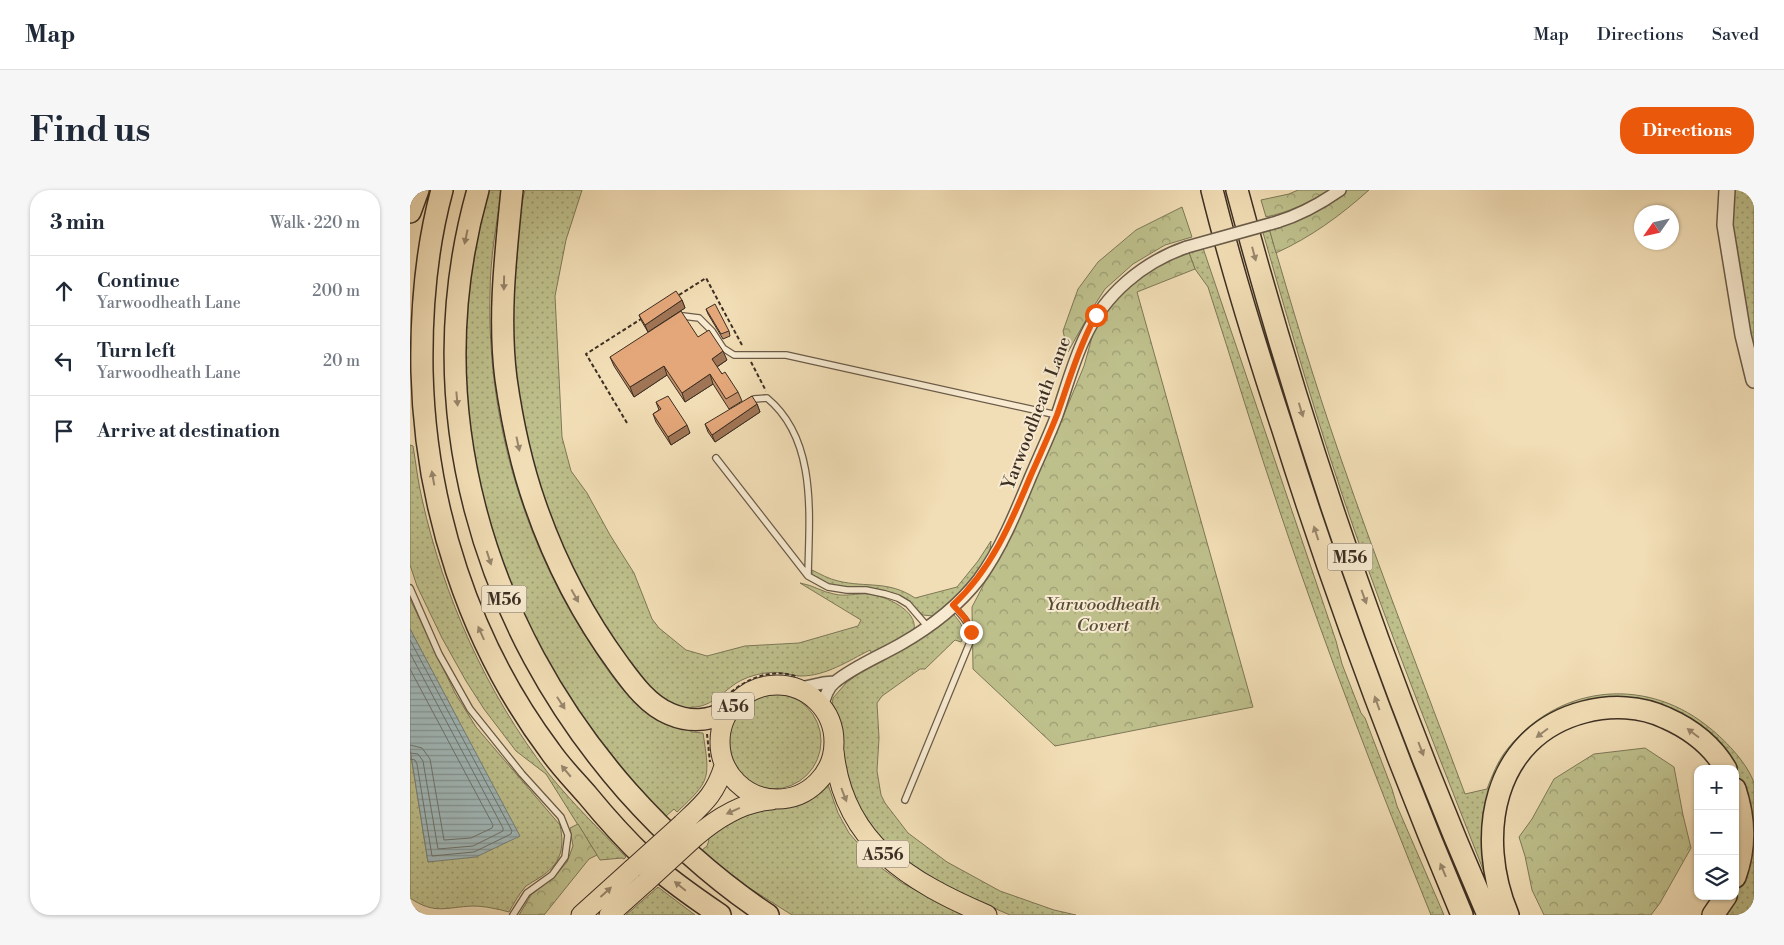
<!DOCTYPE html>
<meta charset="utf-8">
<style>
body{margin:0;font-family:"Libre Bodoni",serif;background:#f6f6f7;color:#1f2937}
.controls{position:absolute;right:15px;bottom:15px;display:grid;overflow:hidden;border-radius:10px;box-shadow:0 1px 4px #0004}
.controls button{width:45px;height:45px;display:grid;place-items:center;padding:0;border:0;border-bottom:1px solid #e0e1e3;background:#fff;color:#1f2937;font:25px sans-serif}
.compass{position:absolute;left:1224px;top:15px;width:45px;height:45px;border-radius:50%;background:#fff;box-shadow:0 1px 4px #0004;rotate:236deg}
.stop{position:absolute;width:15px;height:15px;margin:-11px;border:4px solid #ea580c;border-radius:50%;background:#fff}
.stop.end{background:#ea580c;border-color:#fff;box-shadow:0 1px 5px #0008}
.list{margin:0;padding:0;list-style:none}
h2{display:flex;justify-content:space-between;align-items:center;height:65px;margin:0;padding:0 20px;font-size:21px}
h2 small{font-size:16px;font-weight:400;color:#747a83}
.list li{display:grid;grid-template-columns:32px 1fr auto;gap:15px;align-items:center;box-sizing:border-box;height:70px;padding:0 20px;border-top:1px solid #e0e1e3}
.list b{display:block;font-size:19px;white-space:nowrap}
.list p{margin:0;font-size:16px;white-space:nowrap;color:#747a83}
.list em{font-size:16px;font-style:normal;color:#747a83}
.icon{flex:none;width:28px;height:28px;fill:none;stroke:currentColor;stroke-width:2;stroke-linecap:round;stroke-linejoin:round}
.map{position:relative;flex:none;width:1344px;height:725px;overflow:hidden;border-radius:20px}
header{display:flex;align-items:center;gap:30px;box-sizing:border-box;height:70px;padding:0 25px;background:#fff;border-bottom:1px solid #e0e1e3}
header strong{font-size:24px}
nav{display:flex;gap:28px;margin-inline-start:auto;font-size:18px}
.intro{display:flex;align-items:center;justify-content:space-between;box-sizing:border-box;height:120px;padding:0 30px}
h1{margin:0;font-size:35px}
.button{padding:12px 22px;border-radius:20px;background:#ea580c;color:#fff;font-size:18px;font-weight:700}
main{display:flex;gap:30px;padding:0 30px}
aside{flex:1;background:#fff;border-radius:20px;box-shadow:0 1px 4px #0004}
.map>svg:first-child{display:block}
</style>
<header>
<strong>Map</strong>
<nav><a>Map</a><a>Directions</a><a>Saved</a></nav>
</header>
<div class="intro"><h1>Find us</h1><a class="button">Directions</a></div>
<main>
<aside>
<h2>3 min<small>Walk · 220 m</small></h2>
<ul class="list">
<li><svg class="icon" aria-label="ahead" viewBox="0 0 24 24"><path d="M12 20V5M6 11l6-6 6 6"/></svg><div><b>Continue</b><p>Yarwoodheath Lane</p></div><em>200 m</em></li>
<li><svg class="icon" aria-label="left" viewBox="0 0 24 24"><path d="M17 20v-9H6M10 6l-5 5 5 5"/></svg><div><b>Turn left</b><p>Yarwoodheath Lane</p></div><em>20 m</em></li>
<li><svg class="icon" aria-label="arrive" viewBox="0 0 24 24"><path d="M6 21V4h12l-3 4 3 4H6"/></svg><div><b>Arrive at destination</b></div></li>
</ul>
</aside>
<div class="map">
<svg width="1344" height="725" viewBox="0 0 1344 725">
<defs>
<pattern id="grass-dots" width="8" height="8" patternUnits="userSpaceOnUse" patternTransform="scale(1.25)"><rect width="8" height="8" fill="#bec08c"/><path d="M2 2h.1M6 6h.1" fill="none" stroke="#9c9c72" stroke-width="1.8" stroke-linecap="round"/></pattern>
<pattern id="forest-crowns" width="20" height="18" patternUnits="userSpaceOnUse" patternTransform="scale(1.25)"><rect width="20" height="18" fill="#bec08c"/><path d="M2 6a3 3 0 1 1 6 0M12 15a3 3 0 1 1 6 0" fill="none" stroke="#9c9c72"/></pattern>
<pattern id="water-rules" width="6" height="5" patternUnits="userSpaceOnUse" patternTransform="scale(1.25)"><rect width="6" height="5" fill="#a1b9ba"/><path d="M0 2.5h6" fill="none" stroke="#849797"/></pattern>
</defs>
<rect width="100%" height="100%" fill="#f2deb6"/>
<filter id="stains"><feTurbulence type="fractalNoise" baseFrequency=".004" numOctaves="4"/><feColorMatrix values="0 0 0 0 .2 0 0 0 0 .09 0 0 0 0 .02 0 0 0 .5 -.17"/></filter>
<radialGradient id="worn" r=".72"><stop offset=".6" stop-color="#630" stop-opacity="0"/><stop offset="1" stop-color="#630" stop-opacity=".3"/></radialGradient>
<!-- grass -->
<path fill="url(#grass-dots)" stroke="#7e7858" d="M78,0h14c-6,35 -12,70 -12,105 -3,118 31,239 94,339 19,29 42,69 74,85 10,5 22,6 33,9v4l12,1c7,46 8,47 -26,79l-3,-3 -9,8c-44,-49 -85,-99 -118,-156 -57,-98 -88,-224 -81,-337 3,-46 12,-90 22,-134z
M115,0h57l-16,50 -11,56 7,141 9,34 16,22 23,42 24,38 18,46 7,9 27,22 21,6 38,-10 54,-3 59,-17 3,-6 -61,-37c13,2 22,9 34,11 11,3 23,-1 35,0 16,2 49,16 45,36l-42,24 -2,-4c-22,11 -44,26 -69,26 -6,0 -12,-2 -19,-3 -11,-2 -27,1 -38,6 -19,8 -30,29 -53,28l-1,4c-7,-3 -14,-5 -21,-9 -31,-19 -51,-53 -69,-83 -44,-72 -80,-164 -86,-248 -3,-33 -1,-66 1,-99 2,-28 3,-55 10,-82z
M1322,0h22v167l-25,-142z
M859,38c22,76 45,153 71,228 39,113 83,225 125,338l22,-5c5,-13 10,-26 18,-37 50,-66 137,-77 201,-27 17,13 41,37 48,58 0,8 0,21 0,30 0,29 0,58 0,87l-7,15h-27l15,-19v-6l10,-22 -5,-83 -5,-9v-7l-99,-67 -117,41 -31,130 -4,-1c-44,-113 -89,-225 -129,-340 -35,-100 -64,-201 -93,-303z
M792,55l134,396 6,23 19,49 4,5 27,71 5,17 47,109h-13c-53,-131 -104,-263 -149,-397 -26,-76 -49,-154 -74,-231l-13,-18 -7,-19z
M0,255l3,1c3,18 5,36 9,53 22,99 64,193 126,274 24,30 52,57 78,84l-2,2 -2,-1 -22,2 -54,-86 -30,-23 -32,-42 -18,-28 -24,-43 -25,-52 -7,-21z
M581,351l-1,10 -10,18 -25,30 -22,17 -10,-1 -21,-17 -72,-12 -19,-9 1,-7c8,4 17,9 26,11 29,7 50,-1 77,17l42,-11 21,-26z
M0,409l45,94 21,34 84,98c5,24 1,39 -21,53 -4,3 -9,5 -13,8 -7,8 -12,17 -17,26 -11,-3 -25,-6 -36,-6 -27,1 -38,9 -63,-8v-149l18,113 91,-26 -109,-207z
M542,423c8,8 15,17 9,29l-6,-2 -30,29h-5l-38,27 -5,7 2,35 -2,33 4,24 4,8 23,30 39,29 53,29 54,19 22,5h-66l-44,-19 -47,-23 -31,-25 -28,-35 -20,-58 -1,-21 -7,-27 1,-9 13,-15 12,-9z
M315 551a48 48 0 1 1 96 0a48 48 0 1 1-96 0Z
M416,589l12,34 11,20 27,31 26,19 64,32h-174l-41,-26 -27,-19 -22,-20 5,-4 2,-6 -2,-3c11,-6 21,-16 33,-21 21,-10 46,-7 66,-19 9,-4 14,-12 20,-18z
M248,697l37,28h-69z"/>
<!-- forest -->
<path fill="url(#forest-crowns)" stroke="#7e7858" d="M888,0h32c-21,12 -40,22 -64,27l-5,-17 28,-6z
M934,0h25c-29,26 -58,47 -93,63l-7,-25z
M772,17l10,30 -27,8 -32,19 -28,25 -13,20 -24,43 -5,-21 15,-42 20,-27 38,-32z
M778,60l7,19 -58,23 116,415 -198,39 -82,-77 -1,-62 40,-77 50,-111 22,-53 10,-36 14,-24 20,-22 34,-23z
M1235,558l29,19 9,48 8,33 -31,55 -9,12h-107l-12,-25 -7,-34 -6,-19 13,-18 22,-40 40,-25z
M168,634l19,31 -8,4 -45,56h-25l12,-20 24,-19 12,-14 6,-16 -3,-18z"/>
<!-- water -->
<path fill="url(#water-rules)" stroke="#79827e" d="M0,439l110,207 -44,21 -48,5 -18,-113z"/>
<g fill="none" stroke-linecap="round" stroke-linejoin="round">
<!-- shore -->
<path stroke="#6f746e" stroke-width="1" d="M0,450l102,191 -1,3 -37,18 -42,4 -15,-92 -2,-4 -5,-1
M0,463l93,175v3l-30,15 -35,3 -15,-88 -5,-7 -8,-1
M0,479l83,156 -1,3 -21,10 -27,2 -14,-81 -8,-11 -12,-3"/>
<defs>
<path id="service" d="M269,128l4,-2 16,2 13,13 11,17 11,7h52l271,60
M338,213l6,-4 13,-1c51,42 42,119 41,178l20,11 19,3h19l19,4 13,4 10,6 19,22
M306,268l92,118
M0,398l29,66 31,55 52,65 39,43 7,18 -3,22 -13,18 -25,18 -14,22
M495,610l65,-158c2,-17 -6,-25 -17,-36
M0,720l7,5"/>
<path id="minor" d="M867,32c23,-7 43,-18 63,-32
M386,499l27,-6 11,-1
M412,519c2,-10 5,-21 13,-27 18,-15 45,-26 66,-38 28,-16 58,-39 78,-65 22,-30 37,-67 51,-101 9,-21 19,-42 27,-63 9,-26 16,-53 28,-78 20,-43 58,-75 102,-90"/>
<path id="tertiary" d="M1317,0l-2,35 18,110 11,45"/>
<path id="trunk" d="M310 552a57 57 0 1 1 114 0a57 57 0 1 1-114 0Z
M424,561c9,92 76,131 153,164
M272,634c21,-20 33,-29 42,-58
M285,647c22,-19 47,-35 76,-37
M171,725l51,-46
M199,725l37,-33"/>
<path id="motorway" d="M32,0c-16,59 -21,121 -20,181 3,135 47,272 128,380 11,16 25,30 38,45 18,22 38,44 59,64 22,20 48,38 73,55
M68,0c-61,215 4,436 149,601 42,47 88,89 141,124
M102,0c-6,62 -14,126 -6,189 6,42 15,85 29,125 20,58 48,112 84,161 14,19 29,40 51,49 21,9 39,7 58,-3
M802,0c20,81 45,161 71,240 52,165 112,326 179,485
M827,0c66,247 149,491 251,725
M0,22l8,-22
M1325,599c10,30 11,58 0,88
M1098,725c-33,-78 -16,-179 76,-203 27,-7 57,-6 82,6 25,11 46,27 60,51
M1303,725l13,-19"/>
</defs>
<!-- service casing -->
<use href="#service" stroke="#6a5b48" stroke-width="8"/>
<!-- minor casing -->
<use href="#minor" stroke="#6a5b48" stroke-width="14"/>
<!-- tertiary casing -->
<use href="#tertiary" stroke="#6a5b48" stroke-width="18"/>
<!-- trunk casing -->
<use href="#trunk" stroke="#3d2f23" stroke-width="21"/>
<!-- motorway casing -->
<use href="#motorway" stroke="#3d2f23" stroke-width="24"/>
<!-- path -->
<path stroke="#3d2f23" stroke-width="2" stroke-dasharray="4 2.5" stroke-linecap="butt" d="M269,105l27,-17 37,69
M341,172l15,29
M217,233l-41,-69 55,-35
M316,506c20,-17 45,-29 72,-19
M297,544l3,28"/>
<!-- service -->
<use href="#service" stroke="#f7ead0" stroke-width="5.5"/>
<!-- minor -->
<use href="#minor" stroke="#f7ead0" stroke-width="11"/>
<!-- tertiary -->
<use href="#tertiary" stroke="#f7ead0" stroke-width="15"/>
<!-- trunk -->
<use href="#trunk" stroke="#f2deb6" stroke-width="19"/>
<!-- motorway -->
<use href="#motorway" stroke="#f2deb6" stroke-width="21"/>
<defs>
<path id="minor-bridge" d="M777,57l90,-25"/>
<path id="trunk-bridge" d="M222,679l50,-45
M236,692l49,-45"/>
</defs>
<!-- minor-bridge casing -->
<use href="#minor-bridge" stroke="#6a5b48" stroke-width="14" stroke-linecap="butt"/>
<!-- trunk-bridge casing -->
<use href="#trunk-bridge" stroke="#3d2f23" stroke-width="21" stroke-linecap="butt"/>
<!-- minor-bridge -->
<use href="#minor-bridge" stroke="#f7ead0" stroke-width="11"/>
<!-- trunk-bridge -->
<use href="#trunk-bridge" stroke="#f2deb6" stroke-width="19"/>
</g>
<!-- wall -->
<path fill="#c49069" stroke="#3d2f23" d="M272,110l3,8 -37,24 -6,-10 -3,-7z
M296,119l23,22 1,5 -7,3 -15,-25z
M288,147l29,23 -10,7 5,7 16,18 4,9 -13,8 -16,-25 -28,18 -18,-27 -33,22 -20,-31 -4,-9z
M246,212l34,31 -19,12 -15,-23 -3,-8 6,-4z
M347,214l3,8 -45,30 -7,-10 -3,-8z"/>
<!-- shaded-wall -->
<path fill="#a07555" stroke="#3d2f23" d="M272,110l3,8 -37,24 -3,-7z
M313,161l4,9 -12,8 -3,-9z
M254,176l3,9 -33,22 -4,-10z
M300,184l3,10 -28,18 -3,-9z
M347,214l3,8 -45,30 -3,-7z
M277,235l3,8 -19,12 -3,-8z"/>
<!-- building -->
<path fill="#e4a77a" stroke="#3d2f23" d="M266,101l6,9 -37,25 -6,-10z
M305,114l14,27 -8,3 -15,-25z
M271,121l17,26 11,-7 14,21 -11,8 10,15 3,-2 13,20 -12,7 -16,-25 -28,19 -18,-27 -34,21 -20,-30z
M258,206l19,29 -19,12 -15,-23 8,-5 -5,-7z
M342,206l5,8 -45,31 -7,-11z"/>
<!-- one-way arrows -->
<defs><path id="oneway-solid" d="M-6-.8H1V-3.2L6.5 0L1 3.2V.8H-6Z" transform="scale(1.25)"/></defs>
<g fill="#98866c">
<use href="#oneway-solid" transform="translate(56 47) rotate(102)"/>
<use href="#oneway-solid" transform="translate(844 64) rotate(75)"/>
<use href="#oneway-solid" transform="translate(94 93) rotate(91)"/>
<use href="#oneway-solid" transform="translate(47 209) rotate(85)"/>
<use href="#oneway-solid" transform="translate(891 220) rotate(73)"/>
<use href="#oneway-solid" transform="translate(108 254) rotate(78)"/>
<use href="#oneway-solid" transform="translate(23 288) rotate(-100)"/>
<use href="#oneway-solid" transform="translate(906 343) rotate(-108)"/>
<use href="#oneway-solid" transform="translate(79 368) rotate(72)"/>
<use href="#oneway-solid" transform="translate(165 406) rotate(61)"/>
<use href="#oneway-solid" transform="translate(954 407) rotate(70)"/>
<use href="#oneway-solid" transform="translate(71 443) rotate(-114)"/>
<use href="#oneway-solid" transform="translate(151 513) rotate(57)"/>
<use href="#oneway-solid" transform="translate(967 513) rotate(-110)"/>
<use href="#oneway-solid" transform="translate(1132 543) rotate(143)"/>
<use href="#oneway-solid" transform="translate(1283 543) rotate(-143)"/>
<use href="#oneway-solid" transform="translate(1011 559) rotate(69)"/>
<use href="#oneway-solid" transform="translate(156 581) rotate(-130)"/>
<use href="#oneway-solid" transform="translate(434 605) rotate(69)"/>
<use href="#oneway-solid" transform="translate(323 621) rotate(156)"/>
<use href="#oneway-solid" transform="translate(1033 680) rotate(-113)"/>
<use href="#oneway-solid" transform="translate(270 696) rotate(-141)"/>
<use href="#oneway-solid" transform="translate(196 702) rotate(-42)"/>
</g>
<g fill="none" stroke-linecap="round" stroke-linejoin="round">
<!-- route -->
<path stroke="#ea580c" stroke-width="6" d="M561,442l-6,-14 -12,-13c38,-35 58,-82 78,-130 9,-20 18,-40 26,-60 12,-34 22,-68 39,-100"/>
</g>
<g text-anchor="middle" stroke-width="4" stroke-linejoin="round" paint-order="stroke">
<!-- shield labels -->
<g fill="#f7ead0" stroke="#756757" stroke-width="1">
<rect x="917.5" y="353.5" width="45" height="27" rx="4"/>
<rect x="71.5" y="395.5" width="45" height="27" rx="4"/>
<rect x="302" y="502.5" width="42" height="27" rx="4"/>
<rect x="447" y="650.5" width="52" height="27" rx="4"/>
</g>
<g font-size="16" font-weight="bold" fill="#3d2f23">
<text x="940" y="373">M56</text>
<text x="94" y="415">M56</text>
<text x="323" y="522">A56</text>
<text x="473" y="670">A556</text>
</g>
<!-- street labels -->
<g font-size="18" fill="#3d2f23" stroke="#f7ead0">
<text transform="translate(626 223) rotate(-69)" y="6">Yarwoodheath Lane</text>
</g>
<!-- park labels -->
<g font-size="18" font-style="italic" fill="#574c38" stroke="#f7ead0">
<text x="693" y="420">Yarwoodheath<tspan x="693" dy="21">Covert</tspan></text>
</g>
</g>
<rect width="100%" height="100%" filter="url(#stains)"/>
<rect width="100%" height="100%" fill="url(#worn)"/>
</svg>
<div class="controls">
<button>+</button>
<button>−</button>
<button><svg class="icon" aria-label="layers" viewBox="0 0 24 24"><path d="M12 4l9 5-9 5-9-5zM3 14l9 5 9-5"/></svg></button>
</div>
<svg class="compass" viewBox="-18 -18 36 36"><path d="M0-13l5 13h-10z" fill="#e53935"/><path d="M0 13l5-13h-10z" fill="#747a83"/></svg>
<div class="stop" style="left:686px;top:125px"></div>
<div class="stop end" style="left:561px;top:442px"></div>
</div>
</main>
